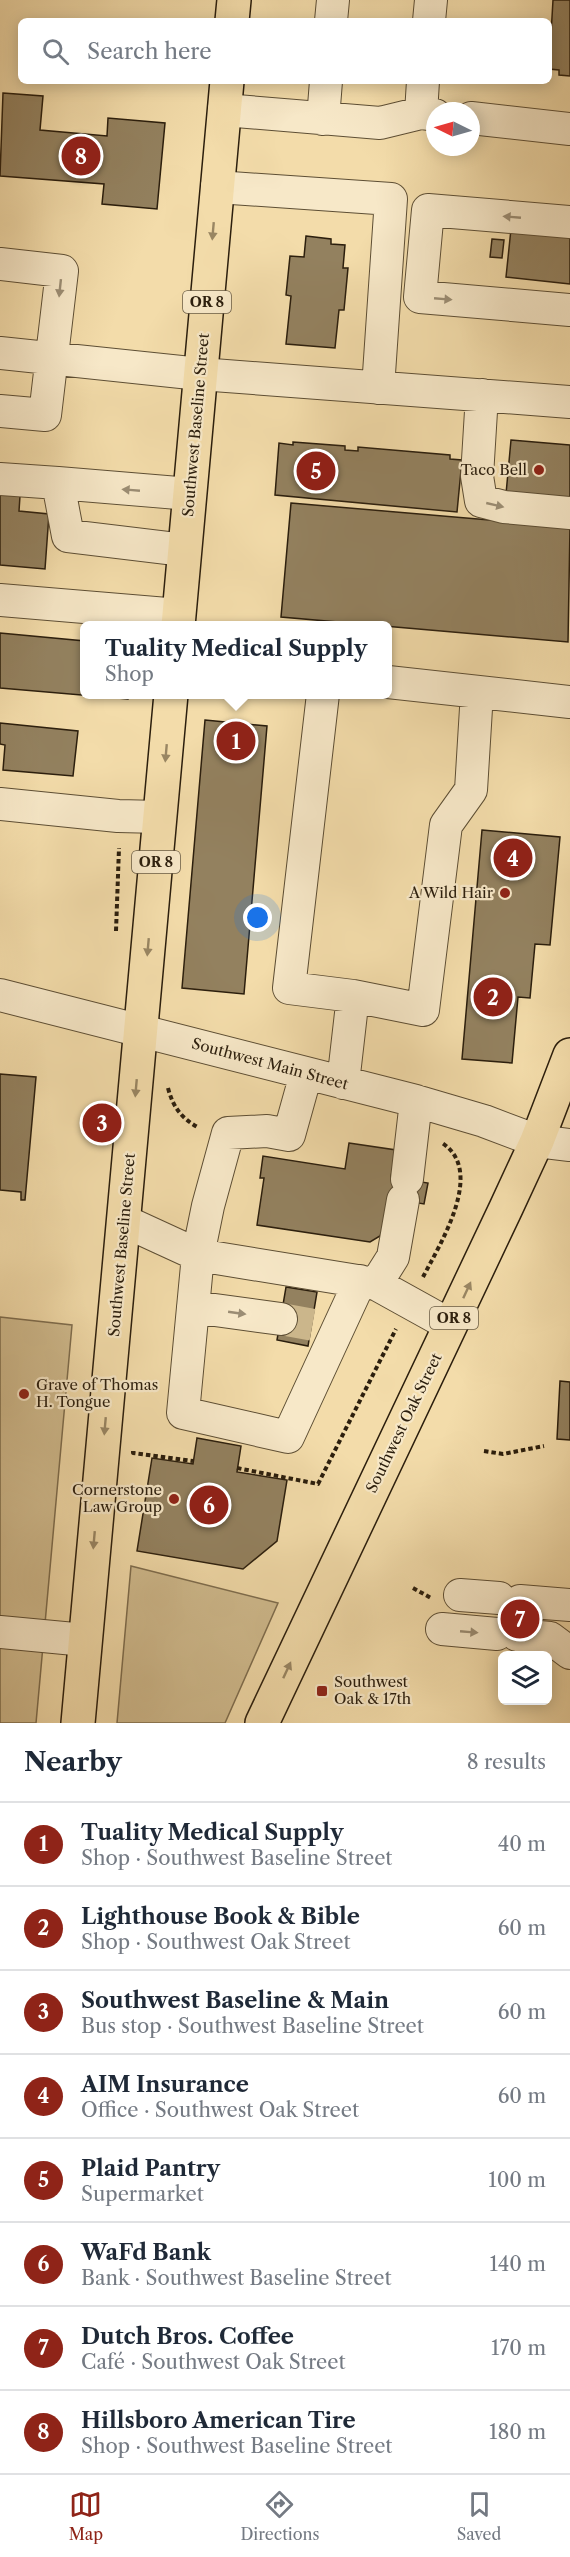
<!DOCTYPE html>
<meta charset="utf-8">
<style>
body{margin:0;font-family:"Libre Caslon Text",serif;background:#f2f2f3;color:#1f2937}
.controls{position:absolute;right:18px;bottom:18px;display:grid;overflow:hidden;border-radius:9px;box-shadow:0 3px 15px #0003}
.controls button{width:54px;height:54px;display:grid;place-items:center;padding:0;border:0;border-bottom:2px solid #e0e1e3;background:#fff;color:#1f2937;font:30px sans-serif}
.compass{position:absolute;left:426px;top:102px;width:54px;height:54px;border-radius:50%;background:#fff;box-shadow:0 3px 15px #0003;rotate:275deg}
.you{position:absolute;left:258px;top:918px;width:21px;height:21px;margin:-15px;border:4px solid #fff;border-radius:50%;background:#1a73e8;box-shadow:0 0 0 9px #1a73e833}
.badge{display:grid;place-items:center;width:39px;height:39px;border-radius:50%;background:#8f2418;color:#fff;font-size:20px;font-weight:700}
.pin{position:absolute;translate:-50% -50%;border:3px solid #fff;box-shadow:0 2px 6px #0006}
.popup{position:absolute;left:80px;top:621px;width:312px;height:78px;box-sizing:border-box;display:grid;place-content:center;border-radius:9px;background:#fff;filter:drop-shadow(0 2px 4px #0005);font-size:20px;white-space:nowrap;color:#747a83}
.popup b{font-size:22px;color:#1f2937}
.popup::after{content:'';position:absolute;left:50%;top:100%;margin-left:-12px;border:12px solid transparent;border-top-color:#fff}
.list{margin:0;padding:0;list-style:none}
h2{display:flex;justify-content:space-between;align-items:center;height:78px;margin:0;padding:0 24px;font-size:26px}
h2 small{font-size:20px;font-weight:400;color:#747a83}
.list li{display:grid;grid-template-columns:39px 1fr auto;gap:18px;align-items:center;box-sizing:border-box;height:84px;padding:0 24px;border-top:2px solid #e0e1e3}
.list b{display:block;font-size:22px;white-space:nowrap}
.list p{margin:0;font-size:20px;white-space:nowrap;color:#747a83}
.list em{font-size:20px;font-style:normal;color:#747a83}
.icon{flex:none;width:33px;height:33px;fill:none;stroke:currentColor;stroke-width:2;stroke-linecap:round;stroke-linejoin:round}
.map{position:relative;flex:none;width:570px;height:1723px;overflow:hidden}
.search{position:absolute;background:#fff;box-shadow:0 3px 15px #0003;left:18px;right:18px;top:18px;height:66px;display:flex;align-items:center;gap:15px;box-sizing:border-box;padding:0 21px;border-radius:9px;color:#747a83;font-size:22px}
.sheet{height:750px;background:#fff}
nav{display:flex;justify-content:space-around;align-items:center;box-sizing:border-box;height:84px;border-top:2px solid #e0e1e3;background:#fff;font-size:16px;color:#747a83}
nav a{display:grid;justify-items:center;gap:3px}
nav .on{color:#8f2418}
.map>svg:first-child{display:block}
</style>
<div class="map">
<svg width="570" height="1723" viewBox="0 0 570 1723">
<rect width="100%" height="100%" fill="#f3dcaa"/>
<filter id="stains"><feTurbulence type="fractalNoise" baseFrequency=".00333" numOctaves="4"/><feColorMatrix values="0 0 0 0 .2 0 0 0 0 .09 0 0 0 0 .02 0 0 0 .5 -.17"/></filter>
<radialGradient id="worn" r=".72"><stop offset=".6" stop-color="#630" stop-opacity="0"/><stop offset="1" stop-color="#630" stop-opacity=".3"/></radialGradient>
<!-- green -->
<path fill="#d1bc8f" stroke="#7e6d4e" stroke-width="1.5" d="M0,1317l72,8 -36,398h-36z
M131,1566l147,37 -53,120h-108z"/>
<!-- building -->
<path fill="#93815f" stroke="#2b1e0d" stroke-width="1.5" d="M553,0h17v76l-11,-1v-5l-10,-1z
M3,93l40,3 -3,34 67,6 1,-18 57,5 -8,86 -55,-5 2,-20 -104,-8z
M511,229l59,3v52l-64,-7z
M306,236l25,3v5l14,1 -2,23h5l-4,42h-5l-4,38 -49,-4 5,-48 -5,-1 4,-39 14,1z
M492,239l12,1 -2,18 -12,-1z
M511,440l59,5v55l-64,-6z
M293,442l52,4v4l13,1v-4l92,8v4l12,1 -5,52 -182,-17 4,-52 14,2z
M0,494l20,2 -1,15 30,3 -4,55 -45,-4z
M291,503l279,24 -2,115 -287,-25z
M0,633l85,8v53h44l-1,5 -128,-11z
M205,720l62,6 -23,268 -62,-6z
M0,723l78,8 -5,45 -70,-6 2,-25 -5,-1z
M482,830l78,7 -10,108 -15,-1 -5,54 -12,-1 -6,66 -50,-4z
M0,1074l36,3 -11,123h-4v-8l-21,-2z
M349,1143l47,7 -5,27 37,6 -4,21 -35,-6 -6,31 -3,7 -10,6 -113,-17 7,-47h-4l3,-22 82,13z
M286,1287l31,5 -9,54 -31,-6z
M560,1381l10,1v58l-13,-1z
M197,1438l44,8 -4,26 50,8 -10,61 -34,28 -106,-18 15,-93 41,6z"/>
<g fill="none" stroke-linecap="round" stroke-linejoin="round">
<!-- minor-tunnel -->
<path stroke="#cbb68b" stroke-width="32" stroke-dasharray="32 16" stroke-linecap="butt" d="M281,1319l33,6"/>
<defs>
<path id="minor" d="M331,21l2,-21
M429,21l2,-21
M423,81l-2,32 14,2
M224,110l156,13 41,-10
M471,118l99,11
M323,119l3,-38
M217,187l174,12 -13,189
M570,222l-142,-12 -8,87 150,13
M0,264l62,7 -17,144 -45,-4
M0,353l200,21 370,28
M482,395l-5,81 4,25 23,6 66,6
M0,479l58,4 10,53 116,14
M58,483l132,11
M0,600l179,15
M388,682l182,20
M323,694l-34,294 64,8 -10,87
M0,804l118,12 42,1
M0,995l416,106 68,20 53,20 33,4
M353,996l70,14 23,-185 25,-35 6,-98
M306,1074l-17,61 -22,-4 -39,2 -20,73 -10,49 -15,158 105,24 72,-156
M407,1179l9,-78
M124,1221l74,34 178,29 74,41
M376,1284l17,-27 10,-57
M193,1307l88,12
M460,1595l39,3
M520,1601l50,4
M442,1629l55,5
M0,1632l85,8
M517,1635l33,3 20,15"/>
<path id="highway" d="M232,21l2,-21
M178,626l49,-545
M78,1723l93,-1029
M262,1723l244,-515 31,-67 33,-86"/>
</defs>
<!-- minor casing -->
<use href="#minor" stroke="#5d4e34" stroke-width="34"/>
<!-- highway casing -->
<use href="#highway" stroke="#2b1e0d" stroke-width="36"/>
<!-- path -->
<path stroke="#2b1e0d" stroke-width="4" stroke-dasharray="4.5 3" stroke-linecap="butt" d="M116,931l3,-83
M168,1088c5,19 13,30 31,40
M423,1277c17,-33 63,-106 19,-134
M133,1451v2l60,8
M484,1451l19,3 41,-8
M237,1468l81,16 78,-155
M413,1588l18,10"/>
<!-- minor -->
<use href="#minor" stroke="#f7e8c8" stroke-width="32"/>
<!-- highway -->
<use href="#highway" stroke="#f3dcaa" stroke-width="33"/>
</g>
<!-- one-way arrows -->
<defs><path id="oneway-solid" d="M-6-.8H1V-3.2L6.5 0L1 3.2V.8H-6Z" transform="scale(1.5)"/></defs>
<g fill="#9b8d74">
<use href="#oneway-solid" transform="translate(512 217) rotate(-175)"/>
<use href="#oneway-solid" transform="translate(60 288) rotate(96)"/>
<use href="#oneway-solid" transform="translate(443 299) rotate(5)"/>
<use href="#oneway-solid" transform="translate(131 490) rotate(-175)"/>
<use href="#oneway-solid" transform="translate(495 505) rotate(13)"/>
<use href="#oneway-solid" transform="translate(237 1313) rotate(8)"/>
<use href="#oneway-solid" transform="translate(469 1632) rotate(5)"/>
</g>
<g fill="#998663">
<use href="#oneway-solid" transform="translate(213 231) rotate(95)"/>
<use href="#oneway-solid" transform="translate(166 753) rotate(95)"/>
<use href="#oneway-solid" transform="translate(148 947) rotate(95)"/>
<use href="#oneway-solid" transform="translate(136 1088) rotate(95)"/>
<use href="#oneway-solid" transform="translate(467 1290) rotate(-65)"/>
<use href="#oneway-solid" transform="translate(105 1426) rotate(95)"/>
<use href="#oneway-solid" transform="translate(94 1540) rotate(95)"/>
<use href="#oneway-solid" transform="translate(287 1670) rotate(-65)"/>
</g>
<!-- markers -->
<g fill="#8f2418" stroke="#f7e8c8" stroke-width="2">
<circle cx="539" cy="470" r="6"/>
<circle cx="505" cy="893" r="6"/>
<circle cx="24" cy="1394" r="6"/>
<circle cx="174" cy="1499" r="6"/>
<rect x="316" y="1685" width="12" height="12" rx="3"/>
</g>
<g text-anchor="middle" stroke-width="4.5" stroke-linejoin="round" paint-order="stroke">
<!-- shield labels -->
<g fill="#f7e8c8" stroke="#685b45" stroke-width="1.5">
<rect x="183" y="291" width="48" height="22" rx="4.5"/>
<rect x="132" y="851" width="48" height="22" rx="4.5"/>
<rect x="430" y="1307" width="48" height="22" rx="4.5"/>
</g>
<g font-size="14" font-weight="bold" fill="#2b1e0d">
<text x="207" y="307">OR 8</text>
<text x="156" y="867">OR 8</text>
<text x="454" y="1323">OR 8</text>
</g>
<!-- street labels -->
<g font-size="15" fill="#2b1e0d" stroke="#f7e8c8">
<text transform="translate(196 425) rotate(-85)" y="5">Southwest Baseline Street</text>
<text transform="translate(270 1064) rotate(15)" y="5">Southwest Main Street</text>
<text transform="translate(122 1245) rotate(-85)" y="5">Southwest Baseline Street</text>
<text transform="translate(404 1423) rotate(-64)" y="5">Southwest Oak Street</text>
</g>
<!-- poi labels -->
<g font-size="15" fill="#2b1e0d" stroke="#f7e8c8" text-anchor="end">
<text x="527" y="475">Taco Bell</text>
<text x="493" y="898">A Wild Hair</text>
<text x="36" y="1390" text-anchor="start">Grave of Thomas<tspan x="36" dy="17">H. Tongue</tspan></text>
<text x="162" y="1495">Cornerstone<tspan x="162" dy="17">Law Group</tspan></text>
<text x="334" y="1687" text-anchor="start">Southwest<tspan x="334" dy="17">Oak &amp; 17th</tspan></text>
</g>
</g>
<rect width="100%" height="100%" filter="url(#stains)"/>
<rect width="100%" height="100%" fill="url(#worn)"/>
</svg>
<div class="controls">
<button><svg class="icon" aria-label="layers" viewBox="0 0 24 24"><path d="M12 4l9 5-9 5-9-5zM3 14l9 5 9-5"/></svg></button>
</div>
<svg class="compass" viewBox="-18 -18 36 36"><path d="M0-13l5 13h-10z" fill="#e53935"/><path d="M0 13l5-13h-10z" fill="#747a83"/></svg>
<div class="you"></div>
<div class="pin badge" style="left:236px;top:741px">1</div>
<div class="popup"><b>Tuality Medical Supply</b>Shop</div>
<div class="pin badge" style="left:493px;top:997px">2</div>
<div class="pin badge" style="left:102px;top:1123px">3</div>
<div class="pin badge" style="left:513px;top:858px">4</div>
<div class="pin badge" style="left:316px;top:471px">5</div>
<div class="pin badge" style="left:209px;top:1505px">6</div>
<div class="pin badge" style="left:520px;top:1619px">7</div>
<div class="pin badge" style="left:81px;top:156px">8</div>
<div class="search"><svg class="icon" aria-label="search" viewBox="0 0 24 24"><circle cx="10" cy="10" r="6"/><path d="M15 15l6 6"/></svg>Search here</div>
</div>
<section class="sheet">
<h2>Nearby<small>8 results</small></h2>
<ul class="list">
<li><span class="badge">1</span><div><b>Tuality Medical Supply</b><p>Shop · Southwest Baseline Street</p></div><em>40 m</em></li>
<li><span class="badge">2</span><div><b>Lighthouse Book &amp; Bible</b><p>Shop · Southwest Oak Street</p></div><em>60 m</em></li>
<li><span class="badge">3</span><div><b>Southwest Baseline &amp; Main</b><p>Bus stop · Southwest Baseline Street</p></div><em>60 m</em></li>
<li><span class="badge">4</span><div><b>AIM Insurance</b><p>Office · Southwest Oak Street</p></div><em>60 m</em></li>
<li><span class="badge">5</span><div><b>Plaid Pantry</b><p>Supermarket</p></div><em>100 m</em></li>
<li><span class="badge">6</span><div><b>WaFd Bank</b><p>Bank · Southwest Baseline Street</p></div><em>140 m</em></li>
<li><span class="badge">7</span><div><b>Dutch Bros. Coffee</b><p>Café · Southwest Oak Street</p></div><em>170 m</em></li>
<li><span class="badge">8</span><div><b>Hillsboro American Tire</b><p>Shop · Southwest Baseline Street</p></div><em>180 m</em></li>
</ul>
</section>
<nav>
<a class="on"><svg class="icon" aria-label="map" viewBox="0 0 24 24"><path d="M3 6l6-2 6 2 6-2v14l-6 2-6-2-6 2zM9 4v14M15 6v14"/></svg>Map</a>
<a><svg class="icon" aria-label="directions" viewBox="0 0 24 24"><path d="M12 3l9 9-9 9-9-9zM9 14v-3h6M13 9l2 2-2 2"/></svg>Directions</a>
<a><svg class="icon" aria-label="saved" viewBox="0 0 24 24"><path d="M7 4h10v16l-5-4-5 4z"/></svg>Saved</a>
</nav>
